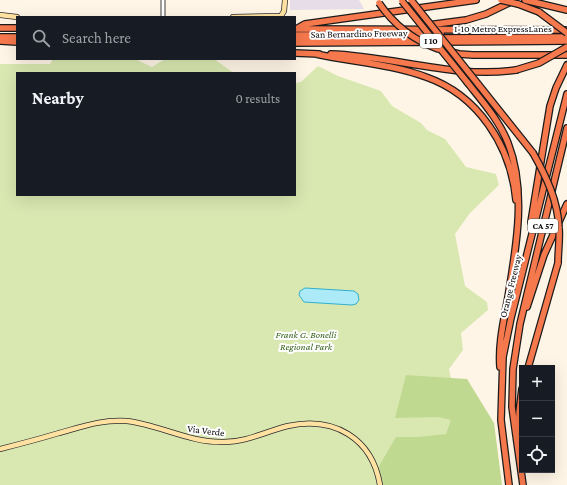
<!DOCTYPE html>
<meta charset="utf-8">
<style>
body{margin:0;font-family:"Crimson Pro",serif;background:#242831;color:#f1f3f6}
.controls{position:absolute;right:12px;bottom:12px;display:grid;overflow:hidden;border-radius:0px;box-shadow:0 4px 16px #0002}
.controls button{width:36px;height:36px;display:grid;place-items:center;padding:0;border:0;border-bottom:1px solid #363941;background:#171b24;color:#f1f3f6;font:20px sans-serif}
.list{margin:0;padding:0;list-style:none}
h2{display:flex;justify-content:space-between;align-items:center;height:52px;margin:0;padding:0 16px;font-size:17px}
h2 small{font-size:13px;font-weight:400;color:#9ea1a6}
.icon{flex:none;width:22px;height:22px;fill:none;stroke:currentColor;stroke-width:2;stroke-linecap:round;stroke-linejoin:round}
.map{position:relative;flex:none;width:567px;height:485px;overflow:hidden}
.search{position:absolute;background:#171b24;box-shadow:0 4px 16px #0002;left:16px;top:16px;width:280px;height:44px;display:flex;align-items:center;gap:10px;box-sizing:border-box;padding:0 14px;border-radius:0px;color:#9ea1a6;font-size:15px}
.panel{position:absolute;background:#171b24;box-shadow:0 4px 16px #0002;left:16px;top:72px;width:280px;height:124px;border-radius:0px}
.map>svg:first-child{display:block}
</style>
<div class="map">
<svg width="567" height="485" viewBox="0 0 567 485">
<rect width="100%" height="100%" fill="#fff5e6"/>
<!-- industrial -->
<path fill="#e6dde9" d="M290,0h69l5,9 -74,1z"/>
<!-- green -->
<path fill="#d9e8b1" d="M53,59h82l17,8 13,-8h49l20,14h-217v122h278v-112l6,-1 17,-16 20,10 43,15 11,15 29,17 6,7 18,9 21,28 30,7 3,11 -29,28 -15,21 10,52 22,16 1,8 -27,23 2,17 -14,19 25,116h-474v-421h50z"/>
<!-- forest -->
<path fill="#c0d990" d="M406,375l61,4 27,44 8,62h-120l-3,-19 17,-29h22l28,-3 5,-14 -12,-3 -44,1z"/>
<!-- water -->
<path fill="#abeaf6" stroke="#31afce" d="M305,288l49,3 4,3 1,6 -3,4 -4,1 -48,-3 -5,-7 1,-4z"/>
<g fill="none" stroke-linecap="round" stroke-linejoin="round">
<defs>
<path id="street" d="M163,17v-17"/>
<path id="secondary" d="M0,15l17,2
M233,17l48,-1 3,-5 1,-11
M0,449c20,-5 39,-10 59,-16 22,-6 44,-14 68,-12 33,4 63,22 97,21 23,0 43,-11 64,-16 46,-10 84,12 92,59"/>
<path id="highway" d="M525,0l42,10
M518,4l21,8
M428,25l38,-5 20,-6 29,-14
M0,28h17
M298,28l7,-4 171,-24
M295,29l270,1
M410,33h31
M295,35h30
M0,37h17
M295,39l272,-2
M0,41l17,1
M295,43l272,-2
M439,49l20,5 14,1h94
M295,53l24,1
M316,54c36,8 75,10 110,23 52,18 85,69 90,123
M331,54c62,2 124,25 185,16
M467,82c15,19 32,38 41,61 18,46 9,100 1,148 -4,25 -11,50 -9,76
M478,84l55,69
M531,222l19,-116 6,-18 11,-23
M527,307l17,-52 23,-51
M528,368l30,-105
M519,441v-28l3,-24
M509,485l-8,-65 2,-63 8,-39 56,-224
M523,485l-11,-78 1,-38 7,-45 47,-196"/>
</defs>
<!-- street casing -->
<use href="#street" stroke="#3d3d3d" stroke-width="5"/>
<!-- secondary casing -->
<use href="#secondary" stroke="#2c2c2c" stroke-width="6"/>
<!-- highway casing -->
<use href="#highway" stroke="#1b1b1b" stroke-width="8"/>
<!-- street -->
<use href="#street" stroke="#fff" stroke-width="3"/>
<!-- secondary -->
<use href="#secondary" stroke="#ffe2a1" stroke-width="4.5"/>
<!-- highway -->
<use href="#highway" stroke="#f6784d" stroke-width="5.5"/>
<defs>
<path id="highway-bridge" d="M411,0l67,84
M501,0l17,4
M402,1l65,81
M379,3c15,22 34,37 59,46
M539,12l28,21
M516,70l23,-7 28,-16
M533,153c13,23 25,48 26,75 1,12 -1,23 -1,35"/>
</defs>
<!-- highway-bridge casing -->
<use href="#highway-bridge" stroke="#1b1b1b" stroke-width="8" stroke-linecap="butt"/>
<!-- highway-bridge -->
<use href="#highway-bridge" stroke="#f6784d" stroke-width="5.5"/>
</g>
<g text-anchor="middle" stroke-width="4" stroke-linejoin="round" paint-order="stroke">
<!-- shield labels -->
<g fill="#fff" stroke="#545454" stroke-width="1">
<rect x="420" y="34" width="22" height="14" rx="3"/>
<rect x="528" y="219" width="30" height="14" rx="3"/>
</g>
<g font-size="9" font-weight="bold" fill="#0a0a0a">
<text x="431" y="44">I 10</text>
<text x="543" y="229">CA 57</text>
</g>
<!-- street labels -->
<g font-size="10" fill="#0a0a0a" stroke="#fff">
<text x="503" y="32">I-10 Metro ExpressLanes</text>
<text transform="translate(359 33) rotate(-1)" y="4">San Bernardino Freeway</text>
<text transform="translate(510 286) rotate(-76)" y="4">Orange Freeway</text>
<text transform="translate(206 430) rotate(7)" y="4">Via Verde</text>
</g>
<!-- park labels -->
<g font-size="10" font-style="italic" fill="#37611b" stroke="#fff">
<text x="306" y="338">Frank G. Bonelli<tspan x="306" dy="12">Regional Park</tspan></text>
</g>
</g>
</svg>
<div class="controls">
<button>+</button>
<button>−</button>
<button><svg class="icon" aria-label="locate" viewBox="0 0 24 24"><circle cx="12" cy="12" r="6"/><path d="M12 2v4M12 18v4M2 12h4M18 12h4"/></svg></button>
</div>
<div class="search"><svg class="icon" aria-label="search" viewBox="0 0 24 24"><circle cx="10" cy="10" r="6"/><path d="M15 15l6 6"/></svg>Search here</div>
<section class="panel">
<h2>Nearby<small>0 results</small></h2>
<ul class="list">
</ul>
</section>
</div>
